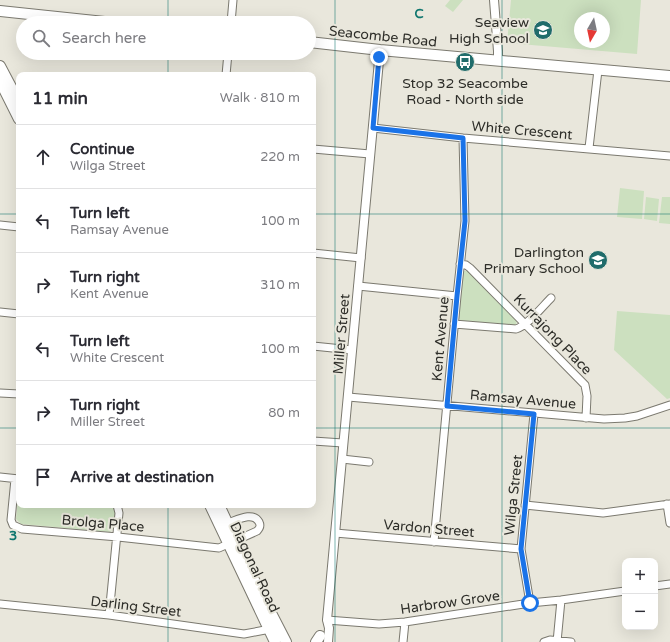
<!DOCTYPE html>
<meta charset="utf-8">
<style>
body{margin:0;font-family:"Varela Round",sans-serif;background:#f7f7f7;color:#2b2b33}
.controls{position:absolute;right:12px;bottom:12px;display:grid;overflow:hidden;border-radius:8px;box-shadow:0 4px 16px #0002}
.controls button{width:36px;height:36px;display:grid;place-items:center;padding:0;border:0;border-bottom:1px solid #e1e1e2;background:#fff;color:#2b2b33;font:20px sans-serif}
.compass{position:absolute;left:574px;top:12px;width:36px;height:36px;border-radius:50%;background:#fff;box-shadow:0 4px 16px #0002;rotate:189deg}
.stop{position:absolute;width:12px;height:12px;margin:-9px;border:3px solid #1a73e8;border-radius:50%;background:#fff}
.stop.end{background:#1a73e8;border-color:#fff;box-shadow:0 1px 4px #0008}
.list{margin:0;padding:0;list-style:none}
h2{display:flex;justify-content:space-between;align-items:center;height:52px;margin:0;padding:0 16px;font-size:17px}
h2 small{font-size:13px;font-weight:400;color:#7c7c81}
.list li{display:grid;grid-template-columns:26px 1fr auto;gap:12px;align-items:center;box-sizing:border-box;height:64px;padding:0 16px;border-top:1px solid #e1e1e2}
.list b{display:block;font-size:15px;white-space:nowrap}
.list p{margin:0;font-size:13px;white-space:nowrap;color:#7c7c81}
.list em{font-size:13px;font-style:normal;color:#7c7c81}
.icon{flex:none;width:22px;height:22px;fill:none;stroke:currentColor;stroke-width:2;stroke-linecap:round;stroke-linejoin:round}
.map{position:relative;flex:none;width:670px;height:642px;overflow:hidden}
.search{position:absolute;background:#fff;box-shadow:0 4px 16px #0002;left:16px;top:16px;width:300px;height:44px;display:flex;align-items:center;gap:10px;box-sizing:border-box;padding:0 14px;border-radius:22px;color:#7c7c81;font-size:15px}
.panel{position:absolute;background:#fff;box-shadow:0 4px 16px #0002;left:16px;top:72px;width:300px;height:436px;border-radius:8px}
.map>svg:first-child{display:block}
</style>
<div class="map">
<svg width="670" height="642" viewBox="0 0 670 642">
<rect width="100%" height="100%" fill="#e9e7dc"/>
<!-- green -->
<path fill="#cce0bf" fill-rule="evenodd" d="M450,0h13l-10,12 -8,-6z
M511,0h130l-4,54 -130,-11zM580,18h24v24h-24z
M620,188l24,3 -2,28 -25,-2z
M646,197l13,2 -2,22 -13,-2z
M662,197h8v27l-11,-1z
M464,271h5l47,48 1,2 -1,4 -2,1 -51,-4 -3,-2 -1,-2 4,-45z
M617,311l53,4v83l-3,1 -53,-49z
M19,489v16h93l4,7 -2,16 -4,4 -89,-8 -5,-5z"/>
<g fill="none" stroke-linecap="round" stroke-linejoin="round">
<defs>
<path id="minor" d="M231,23l2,-23
M226,75l2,-22
M373,128l90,10 207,18
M589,148l9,-78
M313,149l57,5
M0,225l19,2
M313,253l48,5
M460,264l6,1 4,3 115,117 2,11 -1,22
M358,286l99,10
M0,312l19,2
M454,324l62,5c11,-3 26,-22 35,-31
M313,346l39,4
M0,393l19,1
M348,397l256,22 21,-1 12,-2 33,-11
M313,441l30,2
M342,459l27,3
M0,477l19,2
M15,479l-4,41 2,5 9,4 96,8 101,11 38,-17c3,-3 4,-5 2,-9 -6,-11 -22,-2 -31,1
M667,504l3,19
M525,505l78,8 67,-9
M335,533l186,16
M434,542l23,-246 8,-75 -2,-83
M655,586l15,-2
M530,603l-9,-54 13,-135
M0,604l109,11 135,19 21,-4 4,-2
M109,615l10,-102 -2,-8
M327,620l52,4 26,-2 125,-19 31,-3 64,-9
M403,642l2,-20
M544,642l6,-2 21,2
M557,642l4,-42"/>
<path id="tertiary" d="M494,0l4,51v10
M328,642l1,-14 -2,-8 53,-570"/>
<path id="secondary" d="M0,11l114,12
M309,42l71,8 290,26
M0,66l19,36
M0,81l19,38
M210,505l65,137
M219,505l34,73 33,64
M316,642l4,-6"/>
</defs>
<!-- minor casing -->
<use href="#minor" stroke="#7b796f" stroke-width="9"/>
<!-- tertiary casing -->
<use href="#tertiary" stroke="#7b796f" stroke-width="10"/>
<!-- secondary casing -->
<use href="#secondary" stroke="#7b796f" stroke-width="12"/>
<!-- minor -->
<use href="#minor" stroke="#fff" stroke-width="7"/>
<!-- tertiary -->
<use href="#tertiary" stroke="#fff" stroke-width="8"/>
<!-- secondary -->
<use href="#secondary" stroke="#fff" stroke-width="10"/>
</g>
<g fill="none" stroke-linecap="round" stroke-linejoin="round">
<!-- route -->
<path stroke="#1a73e8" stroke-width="5" d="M379,57l-6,71 90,10 2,83 -8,75 -10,110 87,8 -13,135 9,54"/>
</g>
<!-- grid -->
<path fill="none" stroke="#0f766e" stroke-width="1" stroke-opacity="0.55" d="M168,0v23M335,0v642M502,0v642M168,53v22M0,214h19M313,214h357M0,428h19M313,428h357M168,505v137"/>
<!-- icons -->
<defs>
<symbol id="school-disc" viewBox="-11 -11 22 22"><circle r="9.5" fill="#206c6b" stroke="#e9e7dc"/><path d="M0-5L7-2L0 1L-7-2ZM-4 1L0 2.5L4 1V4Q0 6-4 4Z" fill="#fff"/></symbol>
<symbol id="bus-disc" viewBox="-11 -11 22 22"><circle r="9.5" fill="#206c6b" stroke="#e9e7dc"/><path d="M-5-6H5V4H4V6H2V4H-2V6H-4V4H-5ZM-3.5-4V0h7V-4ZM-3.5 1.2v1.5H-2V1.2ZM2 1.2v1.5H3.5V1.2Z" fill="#fff"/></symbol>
</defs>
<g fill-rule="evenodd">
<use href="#school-disc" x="532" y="19" width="22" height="22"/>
<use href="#bus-disc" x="454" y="51" width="22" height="22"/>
<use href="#school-disc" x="587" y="249" width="22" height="22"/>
</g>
<g text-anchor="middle" stroke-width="4" stroke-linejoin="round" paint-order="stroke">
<!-- poi labels -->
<g font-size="14" fill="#2e2e29" stroke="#e9e7dc" text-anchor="end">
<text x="529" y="27">Seaview<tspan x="529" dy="16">High School</tspan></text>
<text x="465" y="88" text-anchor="middle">Stop 32 Seacombe<tspan x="465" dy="16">Road - North side</tspan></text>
<text x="584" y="257">Darlington<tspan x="584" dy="16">Primary School</tspan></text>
</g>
<!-- street labels -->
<g font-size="14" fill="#2e2e29" stroke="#e9e7dc">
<text transform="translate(383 36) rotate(6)" y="5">Seacombe Road</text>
<text transform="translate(522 130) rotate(5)" y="5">White Crescent</text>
<text transform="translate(341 334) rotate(-85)" y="5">Miller Street</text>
<text transform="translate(553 334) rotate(46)" y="5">Kurrajong Place</text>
<text transform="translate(440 339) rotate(-85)" y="5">Kent Avenue</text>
<text transform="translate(523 399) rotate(5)" y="5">Ramsay Avenue</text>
<text transform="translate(513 495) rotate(-84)" y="5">Wilga Street</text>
<text transform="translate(103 523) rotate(5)" y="5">Brolga Place</text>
<text transform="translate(429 528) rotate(5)" y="5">Vardon Street</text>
<text transform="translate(255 567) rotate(65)" y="5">Diagonal Road</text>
<text transform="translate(450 602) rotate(-8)" y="5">Harbrow Grove</text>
<text transform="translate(136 606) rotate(7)" y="5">Darling Street</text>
</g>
</g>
<g font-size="13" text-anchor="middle" font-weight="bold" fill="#0f766e" stroke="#e9e7dc" stroke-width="4" stroke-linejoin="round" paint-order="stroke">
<text x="419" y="18">C</text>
<text x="13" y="540">3</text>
</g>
</svg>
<div class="controls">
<button>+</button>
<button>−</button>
</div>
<svg class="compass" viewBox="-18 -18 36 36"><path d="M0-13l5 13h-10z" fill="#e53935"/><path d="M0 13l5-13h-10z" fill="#7c7c81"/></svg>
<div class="stop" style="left:530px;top:603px"></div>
<div class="stop end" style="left:379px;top:57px"></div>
<div class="search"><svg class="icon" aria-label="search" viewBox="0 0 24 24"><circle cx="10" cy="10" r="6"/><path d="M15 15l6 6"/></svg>Search here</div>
<section class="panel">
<h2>11 min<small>Walk · 810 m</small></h2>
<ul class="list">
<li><svg class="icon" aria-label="ahead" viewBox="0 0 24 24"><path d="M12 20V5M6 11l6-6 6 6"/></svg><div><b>Continue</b><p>Wilga Street</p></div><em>220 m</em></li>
<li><svg class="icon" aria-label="left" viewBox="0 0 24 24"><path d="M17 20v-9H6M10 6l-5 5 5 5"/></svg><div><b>Turn left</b><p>Ramsay Avenue</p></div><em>100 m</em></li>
<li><svg class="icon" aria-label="right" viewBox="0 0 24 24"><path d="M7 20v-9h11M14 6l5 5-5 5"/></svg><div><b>Turn right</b><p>Kent Avenue</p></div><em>310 m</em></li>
<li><svg class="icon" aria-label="left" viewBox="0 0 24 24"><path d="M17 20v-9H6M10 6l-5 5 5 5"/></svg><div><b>Turn left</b><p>White Crescent</p></div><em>100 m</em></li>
<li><svg class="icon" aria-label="right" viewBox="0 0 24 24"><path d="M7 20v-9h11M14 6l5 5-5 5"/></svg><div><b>Turn right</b><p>Miller Street</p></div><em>80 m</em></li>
<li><svg class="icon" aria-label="arrive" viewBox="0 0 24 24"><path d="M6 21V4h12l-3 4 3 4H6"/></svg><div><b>Arrive at destination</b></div></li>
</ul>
</section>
</div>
